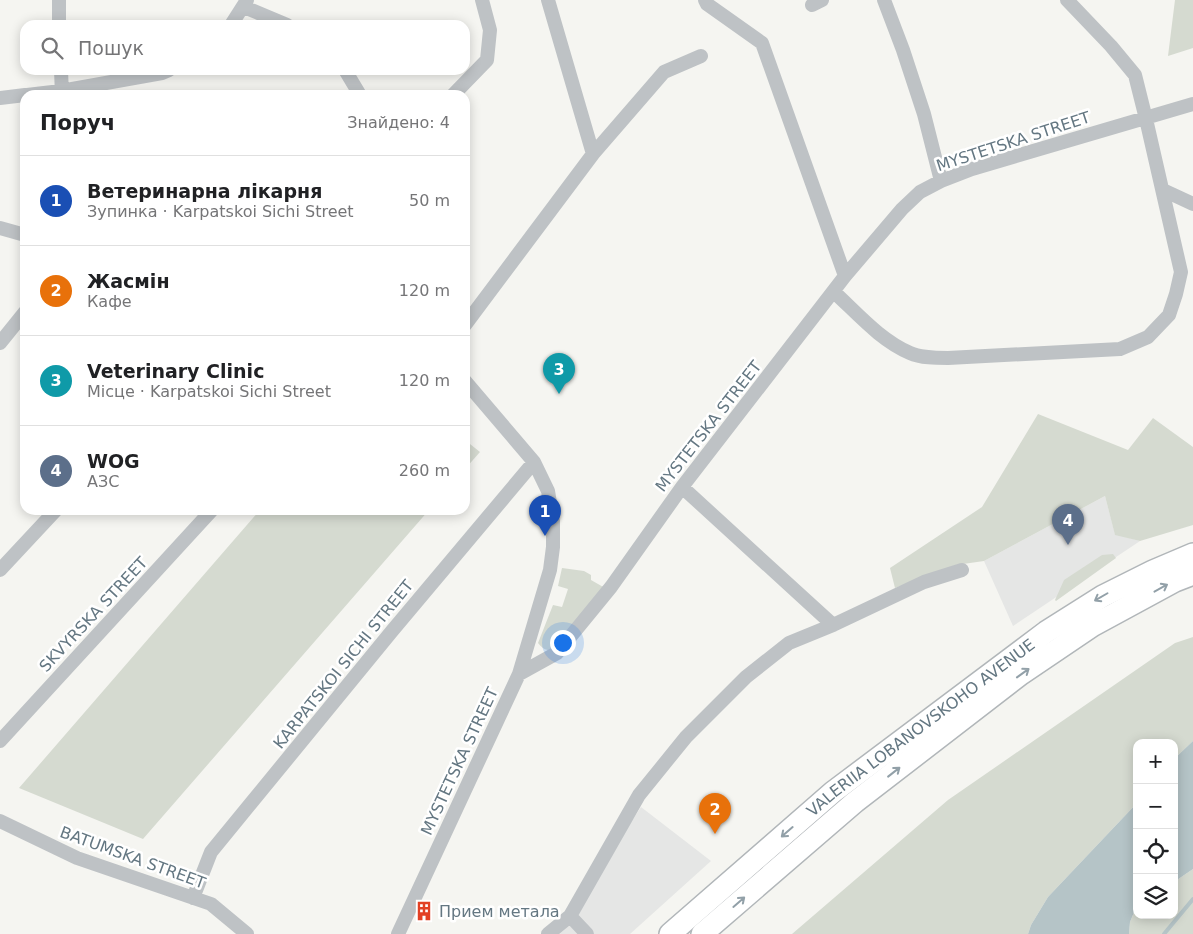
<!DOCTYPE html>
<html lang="uk">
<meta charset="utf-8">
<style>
body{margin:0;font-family:"DejaVu Sans",sans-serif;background:#f2f2f2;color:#202124}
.controls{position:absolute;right:15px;bottom:15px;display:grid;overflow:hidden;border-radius:10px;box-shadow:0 2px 12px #0003}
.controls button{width:45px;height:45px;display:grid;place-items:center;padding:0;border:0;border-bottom:1px solid #e0e0e0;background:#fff;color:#202124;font:25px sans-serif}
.you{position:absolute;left:562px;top:642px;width:18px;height:18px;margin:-12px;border:4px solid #fff;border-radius:50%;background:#1a73e8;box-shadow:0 0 0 8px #1a73e833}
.badge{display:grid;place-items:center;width:32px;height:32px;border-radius:50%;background:#e24024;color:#fff;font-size:16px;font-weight:700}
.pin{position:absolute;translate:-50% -41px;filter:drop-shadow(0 1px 2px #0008)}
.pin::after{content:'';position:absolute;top:26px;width:18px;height:15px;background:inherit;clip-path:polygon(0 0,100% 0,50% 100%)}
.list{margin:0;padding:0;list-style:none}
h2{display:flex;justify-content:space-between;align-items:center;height:65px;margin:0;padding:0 20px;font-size:21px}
h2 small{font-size:16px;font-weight:400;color:#757577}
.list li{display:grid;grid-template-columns:32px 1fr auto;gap:15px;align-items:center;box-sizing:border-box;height:90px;padding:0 20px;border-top:1px solid #e0e0e0}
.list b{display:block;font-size:19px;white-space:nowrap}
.list p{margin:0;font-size:16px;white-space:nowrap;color:#757577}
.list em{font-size:16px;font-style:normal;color:#757577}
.icon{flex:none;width:28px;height:28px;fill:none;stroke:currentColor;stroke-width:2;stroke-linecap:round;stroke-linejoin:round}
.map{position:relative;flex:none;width:1193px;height:934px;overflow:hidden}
.search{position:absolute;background:#fff;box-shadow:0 2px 12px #0003;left:20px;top:20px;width:450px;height:55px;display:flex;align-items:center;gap:12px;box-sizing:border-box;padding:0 18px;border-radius:15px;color:#757577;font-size:19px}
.panel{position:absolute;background:#fff;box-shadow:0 2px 12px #0003;left:20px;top:90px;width:450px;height:425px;border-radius:15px}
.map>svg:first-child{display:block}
</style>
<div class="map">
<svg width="1193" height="934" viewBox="0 0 1193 934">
<rect width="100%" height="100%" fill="#f5f5f1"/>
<!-- built -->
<path fill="#e5e6e5" d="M1105,496l10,38 25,7 -127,85 -29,-65z
M641,807l70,54 -81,73h-82l22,-18z"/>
<!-- green -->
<path fill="#d5dad0" d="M1175,0h18v48l-25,8z
M1038,414l90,36 25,-32 40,29v78l-53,16 -25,-6 -10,-39 -121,65 -28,4 -61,23 -5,-20 92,-61z
M465,440l15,12 -15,17z
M260,510h169l-286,329 -124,-51z
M1113,554l3,4 -60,43 -1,-1 9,-20 38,-25z
M562,568l22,3 7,4v5l14,8 -51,62c-8,1 -11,-1 -16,-7l15,-38 9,2 6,-18 -10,-3z
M1193,637v104l-19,18v-16h-37v60l-89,94 -17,28 -3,9h-236l156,-134 227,-157z
M1193,869v65h-64l1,-12 7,-17v10h37v-33z"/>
<!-- water -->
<path fill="#b5c4c7" d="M1193,741v128l-19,13v-123z
M1137,803v102l-7,17 -1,12h-101l3,-9 17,-28z"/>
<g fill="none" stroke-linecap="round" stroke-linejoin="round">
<!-- stream -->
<path stroke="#b5c4c7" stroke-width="4" d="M1164,934l29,-35"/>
<defs>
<g id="primary">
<path id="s1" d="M670,934l163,-142 213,-160 57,-36 50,-25 40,-17"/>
<path d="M702,934l153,-132 166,-128 71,-48 83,-45 18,-7"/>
</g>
</defs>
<!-- primary casing -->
<use href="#primary" stroke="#b1b6b9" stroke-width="24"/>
<!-- minor -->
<path stroke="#bec2c5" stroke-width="14" d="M59,0v25
M548,0l45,154
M705,0l2,4 55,39 83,233
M884,0l19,50 21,64 17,67
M812,5l10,-5
M244,7l43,18
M231,25l16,-25
M61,70l1,25
M345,70l15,25
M27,95l34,-4 101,-18 7,-3
M453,95l34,-35 3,-30 -8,-30
M0,98l25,-3
M1163,190l30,14
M0,228l25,7
M834,292c24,22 46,48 76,61 11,5 26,5 38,5l172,-9 28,-12 21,-22 7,-21 5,-22 -35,-153 -11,-44 -24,-29 -44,-46
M465,325l128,-171 71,-82 37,-16
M0,343l25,-31
M682,487l151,138
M0,570l56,-60
M519,674l38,-21 54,-66 71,-100 163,-211 57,-67 18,-17 21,-11 31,-12 221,-65
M0,741l212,-231
M0,821l77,37 134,46 36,30
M193,898l18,-46 181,-221 142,-169
M570,916l17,18
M398,934l121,-260 31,-104 3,-23v-26l-5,-30 -14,-29 -69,-81
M548,934l22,-18 69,-121 47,-58 60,-60 43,-34 44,-18 91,-43 38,-12"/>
<!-- primary -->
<use href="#primary" stroke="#fff" stroke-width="21"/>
</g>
<!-- one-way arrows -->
<defs><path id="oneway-shaft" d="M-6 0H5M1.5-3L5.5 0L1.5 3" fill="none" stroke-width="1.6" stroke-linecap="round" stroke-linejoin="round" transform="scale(1.25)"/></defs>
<g stroke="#92a0a8">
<use href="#oneway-shaft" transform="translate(1161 588) rotate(-29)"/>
<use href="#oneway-shaft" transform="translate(1101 597) rotate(150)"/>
<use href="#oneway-shaft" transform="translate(1023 673) rotate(-36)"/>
<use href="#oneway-shaft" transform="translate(894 772) rotate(-38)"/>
<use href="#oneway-shaft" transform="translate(787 832) rotate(139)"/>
<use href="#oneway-shaft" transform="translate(739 902) rotate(-41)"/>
</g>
<!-- icons -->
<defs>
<symbol id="building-bare" viewBox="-9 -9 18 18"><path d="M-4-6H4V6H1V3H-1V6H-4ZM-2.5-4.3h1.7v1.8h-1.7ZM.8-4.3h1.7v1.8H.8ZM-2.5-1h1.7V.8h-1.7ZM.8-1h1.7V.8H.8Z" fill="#e24024" stroke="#fff" stroke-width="2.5" paint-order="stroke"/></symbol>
</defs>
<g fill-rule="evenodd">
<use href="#building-bare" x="410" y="897" width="28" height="28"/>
</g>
<g text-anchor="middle" stroke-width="5" stroke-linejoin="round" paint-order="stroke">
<!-- street labels -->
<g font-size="16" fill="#647782" stroke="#fff">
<text transform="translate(1013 141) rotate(-18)" y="6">MYSTETSKA STREET</text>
<text transform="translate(708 426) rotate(-52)" y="6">MYSTETSKA STREET</text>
<text transform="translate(93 614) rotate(-47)" y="6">SKVYRSKA STREET</text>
<text transform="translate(343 664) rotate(-51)" y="6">KARPATSKOI SICHI STREET</text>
<text dy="6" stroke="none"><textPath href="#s1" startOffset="325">VALERIIA LOBANOVSKOHO AVENUE</textPath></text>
<text transform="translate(459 761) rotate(-65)" y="6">MYSTETSKA STREET</text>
<text transform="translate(133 857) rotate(20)" y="6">BATUMSKA STREET</text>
</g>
<!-- poi labels -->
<g font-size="16" fill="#647782" stroke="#fff" text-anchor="start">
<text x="439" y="917">Прием метала</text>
</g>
</g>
</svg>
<div class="controls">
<button>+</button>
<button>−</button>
<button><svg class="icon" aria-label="locate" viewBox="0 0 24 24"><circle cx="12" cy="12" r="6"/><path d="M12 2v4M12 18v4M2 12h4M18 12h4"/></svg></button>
<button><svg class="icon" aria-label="layers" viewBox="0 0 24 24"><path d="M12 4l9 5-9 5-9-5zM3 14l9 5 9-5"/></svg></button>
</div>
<div class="you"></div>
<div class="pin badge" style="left:545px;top:536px;background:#1a4fb4">1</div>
<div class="pin badge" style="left:715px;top:834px;background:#e8710a">2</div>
<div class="pin badge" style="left:559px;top:394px;background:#0f9aa8">3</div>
<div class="pin badge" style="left:1068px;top:545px;background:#5c6f8a">4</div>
<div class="search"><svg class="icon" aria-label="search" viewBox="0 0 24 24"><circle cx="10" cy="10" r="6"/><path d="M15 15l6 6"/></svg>Пошук</div>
<section class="panel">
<h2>Поруч<small>Знайдено: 4</small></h2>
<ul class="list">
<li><span class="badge" style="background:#1a4fb4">1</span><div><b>Ветеринарна лікарня</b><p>Зупинка · Karpatskoi Sichi Street</p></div><em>50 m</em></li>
<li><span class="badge" style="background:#e8710a">2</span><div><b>Жасмін</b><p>Кафе</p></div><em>120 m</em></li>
<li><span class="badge" style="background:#0f9aa8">3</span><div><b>Veterinary Clinic</b><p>Місце · Karpatskoi Sichi Street</p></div><em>120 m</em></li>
<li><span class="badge" style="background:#5c6f8a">4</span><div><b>WOG</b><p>АЗС</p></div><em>260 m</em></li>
</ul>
</section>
</div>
